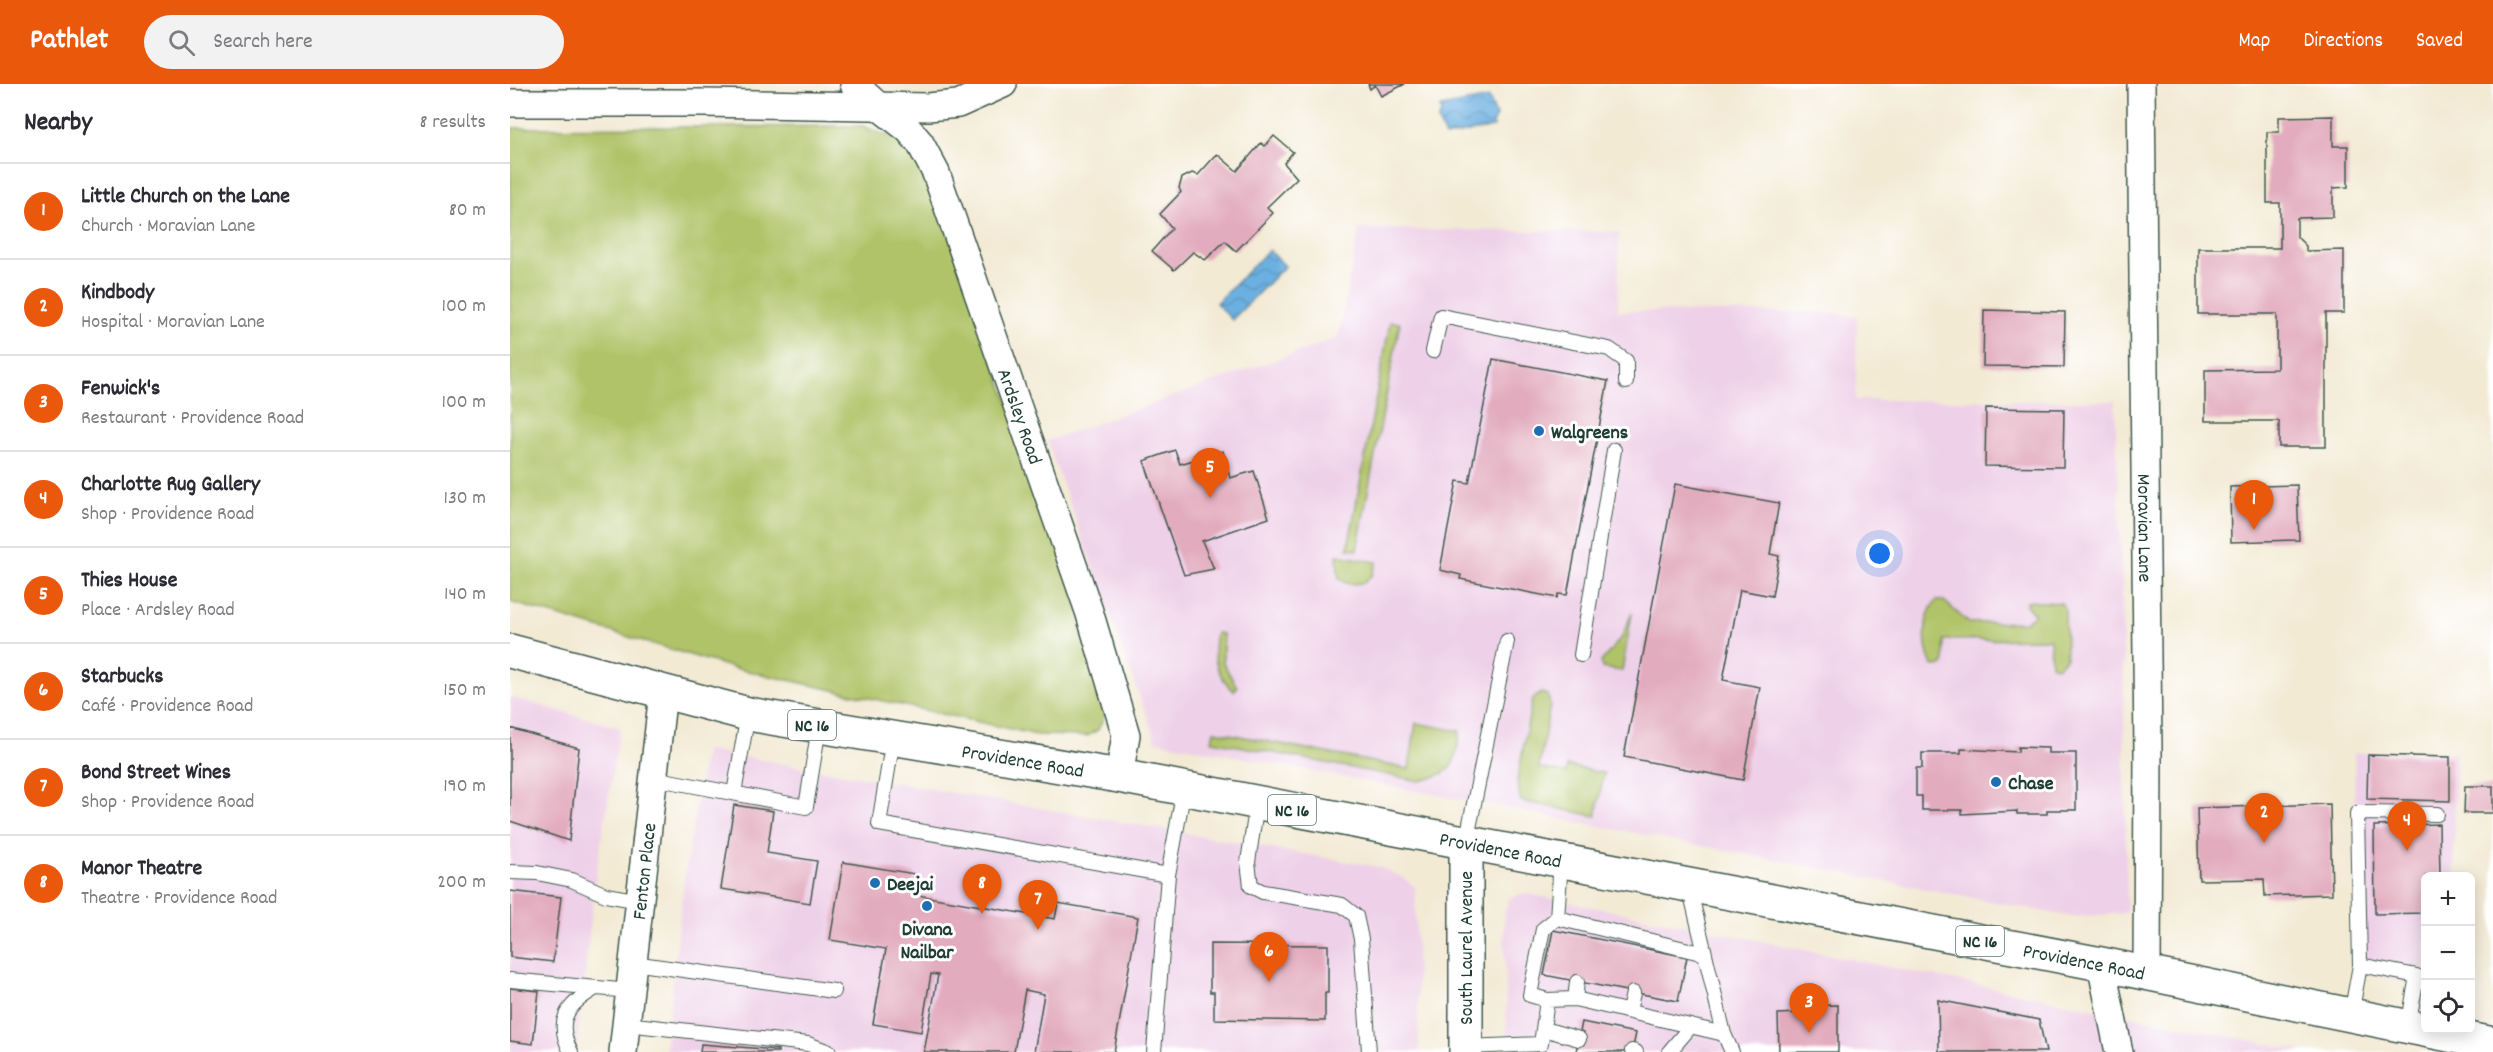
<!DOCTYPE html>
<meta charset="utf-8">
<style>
body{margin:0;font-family:Dekko,sans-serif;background:#f2f2f3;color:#2b2b33}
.controls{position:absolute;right:18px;bottom:18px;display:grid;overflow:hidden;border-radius:9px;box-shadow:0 3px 15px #0003}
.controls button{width:54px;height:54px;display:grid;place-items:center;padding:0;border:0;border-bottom:2px solid #e1e1e2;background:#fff;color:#2b2b33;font:30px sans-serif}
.you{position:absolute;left:1370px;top:470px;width:21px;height:21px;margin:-15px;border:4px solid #fff;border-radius:50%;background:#1a73e8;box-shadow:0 0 0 9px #1a73e833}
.badge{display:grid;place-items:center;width:39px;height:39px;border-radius:50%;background:#ea580c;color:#fff;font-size:20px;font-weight:700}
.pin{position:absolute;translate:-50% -50px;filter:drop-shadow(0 2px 3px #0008)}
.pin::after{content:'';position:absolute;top:32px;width:21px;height:18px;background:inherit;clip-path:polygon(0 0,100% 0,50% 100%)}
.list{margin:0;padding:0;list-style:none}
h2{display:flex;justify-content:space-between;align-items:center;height:78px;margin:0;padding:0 24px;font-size:26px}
h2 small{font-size:20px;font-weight:400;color:#7c7c81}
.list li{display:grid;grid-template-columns:39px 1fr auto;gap:18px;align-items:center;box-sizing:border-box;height:96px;padding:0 24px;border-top:2px solid #e1e1e2}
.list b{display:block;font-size:22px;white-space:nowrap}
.list p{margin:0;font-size:20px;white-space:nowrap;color:#7c7c81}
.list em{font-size:20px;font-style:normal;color:#7c7c81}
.icon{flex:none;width:33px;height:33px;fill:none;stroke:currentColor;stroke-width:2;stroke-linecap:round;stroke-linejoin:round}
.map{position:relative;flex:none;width:1983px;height:968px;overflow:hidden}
header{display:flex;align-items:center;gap:36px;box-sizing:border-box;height:84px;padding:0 30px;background:#ea580c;color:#fff}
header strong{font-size:28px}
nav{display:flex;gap:33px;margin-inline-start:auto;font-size:21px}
.search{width:420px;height:54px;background:#f2f2f3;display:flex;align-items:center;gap:15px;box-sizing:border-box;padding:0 21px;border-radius:33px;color:#7c7c81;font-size:22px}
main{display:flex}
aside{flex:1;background:#fff}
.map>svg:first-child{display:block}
</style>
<header>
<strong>Pathlet</strong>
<div class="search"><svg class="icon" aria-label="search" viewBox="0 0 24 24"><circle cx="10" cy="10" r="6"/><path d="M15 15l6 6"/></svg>Search here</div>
<nav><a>Map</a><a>Directions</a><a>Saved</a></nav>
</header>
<main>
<aside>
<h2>Nearby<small>8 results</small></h2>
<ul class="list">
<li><span class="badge">1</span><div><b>Little Church on the Lane</b><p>Church · Moravian Lane</p></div><em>80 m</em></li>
<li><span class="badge">2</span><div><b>Kindbody</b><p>Hospital · Moravian Lane</p></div><em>100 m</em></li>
<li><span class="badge">3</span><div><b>Fenwick's</b><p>Restaurant · Providence Road</p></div><em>100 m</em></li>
<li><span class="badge">4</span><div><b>Charlotte Rug Gallery</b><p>Shop · Providence Road</p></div><em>130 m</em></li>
<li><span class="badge">5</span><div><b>Thies House</b><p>Place · Ardsley Road</p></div><em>140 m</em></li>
<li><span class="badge">6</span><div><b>Starbucks</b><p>Café · Providence Road</p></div><em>150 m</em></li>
<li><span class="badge">7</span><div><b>Bond Street Wines</b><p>Shop · Providence Road</p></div><em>190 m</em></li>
<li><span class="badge">8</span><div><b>Manor Theatre</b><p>Theatre · Providence Road</p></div><em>200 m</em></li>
</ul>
</aside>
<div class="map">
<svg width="1983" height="968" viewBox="0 0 1983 968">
<defs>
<pattern id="water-waves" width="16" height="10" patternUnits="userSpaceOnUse" patternTransform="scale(1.5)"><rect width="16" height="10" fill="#6cb0e2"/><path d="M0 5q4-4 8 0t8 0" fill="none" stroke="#5890b8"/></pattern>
</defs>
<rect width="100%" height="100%" fill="#fff"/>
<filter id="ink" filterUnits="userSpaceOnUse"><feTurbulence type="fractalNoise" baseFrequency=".0167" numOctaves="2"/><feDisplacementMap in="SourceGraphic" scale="12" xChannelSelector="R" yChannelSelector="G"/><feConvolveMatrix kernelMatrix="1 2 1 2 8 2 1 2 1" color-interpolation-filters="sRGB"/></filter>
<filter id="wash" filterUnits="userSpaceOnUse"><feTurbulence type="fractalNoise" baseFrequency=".008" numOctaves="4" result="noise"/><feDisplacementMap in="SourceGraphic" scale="24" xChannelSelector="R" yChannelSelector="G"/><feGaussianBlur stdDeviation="1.35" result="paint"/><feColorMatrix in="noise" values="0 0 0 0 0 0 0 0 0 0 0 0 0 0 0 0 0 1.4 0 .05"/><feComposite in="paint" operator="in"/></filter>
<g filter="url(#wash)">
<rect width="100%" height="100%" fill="#f3ead4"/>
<!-- built -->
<path fill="#eed0e8" d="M849,145l260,3 -1,79 219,2 20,4 -1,83 259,1 7,186 5,326 -55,4 -916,-176 -109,-300 291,-103z
M0,613l110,31 -24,146 -20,178h-66z
M195,666l674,117 23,10 13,10 4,165h-754l19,-171z
M1844,669h101l-1,123h-28l-1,111 -68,-17z
M1014,809l783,159h-800l-3,-139 6,-15z"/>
<!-- grass -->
<path fill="#b0c367" stroke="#68804e" stroke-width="1.5" d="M352,42l47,18 23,43 181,511 -15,32 -11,6 -50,-1 -303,-67 -224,-66v-474z
M880,238l10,1 -43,227 -9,-2z
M827,471l40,7 -5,13 -8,8 -15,1 -10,-5z
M1426,517h8l25,22 57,-1 8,-8 -8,-9v-4l35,2 4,5 1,50 -9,9 -6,-2 -1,-26 -106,1v24l-5,3 -7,-2c-9,-18 -10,-48 4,-64z
M1122,529l-10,58 -20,-3 -1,-6 21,-25z
M706,549l7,1v29l14,24 -3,4c-17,-15 -23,-35 -18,-58z
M1031,609l7,2 2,10 -11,63 27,5 1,-7 37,7 -8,43 -75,-15 -4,-20 2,-10 13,-71z
M906,639l44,8c-5,33 -4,42 -41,50l-207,-40 2,-10 195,38z"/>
<!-- water -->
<path fill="url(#water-waves)" stroke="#46768b" stroke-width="1.5" d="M979,14l7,18 -3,6 1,5 -49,10 -7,-17 3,-7 -1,-6z
M759,166l16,16 -53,54 -16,-17z"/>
<g id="blocks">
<!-- building -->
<path fill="#e2abbe" d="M858,0h37l-24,12 -6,-11 -5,4z
M1823,32v30h15v41l-15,1v29l-36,1v19l9,9v5l38,-1v63h-18v134h-47v-26h-74v-51l72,-1v-55h-79v-66h82v-45h-13v-71h12v-15z
M764,52l19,16 -9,11 13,15 -30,29 6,6 -37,38 -11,-10 -20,19 -12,-8 -19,18 -22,-19 20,-23 -12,-14 21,-22 -2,-4 3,-10 10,-5 6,2 19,-21 20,17 24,-28 4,3z
M1474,226l81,2 -1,55 -81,-1z
M983,275l115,22 -41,214 -9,-1 -1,4 -97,-19 1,-4 -21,-5 17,-89 12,2z
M1476,324l78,1 -1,58 -78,-1z
M665,366l5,14 43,-13 7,27 24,-7 15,47 -67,23 12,28 -30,6 -40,-114z
M1165,400l104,19 -9,51 9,2 -7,40 -32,-6 -17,90 37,7 -17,93 -119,-23z
M1787,401l2,55 -68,2 -1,-55z
M0,644l69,20 -10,93 -59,-20z
M1508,663l30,1v5h28v57h-29v4h-30v-3l-55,3v-4h-40v-14h-6v-28h6v-15h39v-4l57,3z
M1858,671l82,2v44l-83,-2z
M1955,702h28v27h-29z
M1820,720l2,90 -67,2 -1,-17 -65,1 -2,-72z
M224,721l39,6 -6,42 50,8 -7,42 -89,-14z
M1929,740l1,52h-14v37l-51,1 -1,-88z
M333,778l72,12 -4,20 144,25 3,-16 80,14 -24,135h-80l10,-58 -19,-4 -11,62h-90l14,-77 -7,-1 -10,58 -48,-8 13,-75 -56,-9z
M0,807l51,6 -8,65 -43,-5z
M1043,846l134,27 -9,44 -134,-26z
M700,860l118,1v48h-3v28l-111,-2v-27h-4z
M0,904l29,3 -6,53 -23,-3z
M1428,916l101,20 7,32h-107z
M1328,921v47h-59l-1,-38 20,-1 -1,-7z
M1072,938l54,11 -4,19h-56z
M191,960l77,6v2h-78z"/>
</g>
</g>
<g filter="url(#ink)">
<use href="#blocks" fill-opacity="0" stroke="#3f574c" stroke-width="1.5"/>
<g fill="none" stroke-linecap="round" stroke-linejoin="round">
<defs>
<path id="service" d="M923,267l8,-35 168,33 17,12v21
M1071,571l33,-205
M383,655l-14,85 289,51
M143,694l153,29 13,-80
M224,709l14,-79
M747,719l-9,59 3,24 12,6 79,13 14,11 5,23 8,113
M956,759l41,-202
M1051,777l-4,57 148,36
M0,788l27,1 35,7 34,15 34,6
M1179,802l35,148 8,18
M123,879l201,28
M1850,881l-3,-152 80,1
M0,896l120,11
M1065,915l2,-17
M1037,916l-17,-5 13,-66 14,-11
M1119,927l4,-18
M1841,931l9,-50 57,11 -9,51
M116,940l182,20 21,8
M1034,945l35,10
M956,963l75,-3 6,-44 28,-1 149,35
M1122,967l4,1
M61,968c-17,-32 -3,-48 25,-64
M644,968l14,-177 16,-86
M1159,968l22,-26"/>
<g id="minor">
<path id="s1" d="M344,0l24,22 30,23 12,14 16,30 153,438 37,124 -7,41"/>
<path id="s2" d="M1631,0l7,668 -1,221"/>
<path d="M0,19h193l225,4 30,-3 45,-20"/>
<path d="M1591,880l18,88"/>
<path id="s3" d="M113,968l40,-360"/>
</g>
<path id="tertiary" d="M956,968v-209"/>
<g id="primary">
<path id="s4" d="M0,567l238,63 371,62 982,188 392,80"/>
</g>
</defs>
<!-- service casing -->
<use href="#service" stroke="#3f574c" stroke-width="16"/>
<!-- minor casing -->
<use href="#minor" stroke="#3f574c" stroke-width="30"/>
<!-- tertiary casing -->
<use href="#tertiary" stroke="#3f574c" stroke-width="36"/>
<!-- primary casing -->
<use href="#primary" stroke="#3f574c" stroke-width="36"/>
<!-- service -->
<use href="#service" stroke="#fff" stroke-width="14"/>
<!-- minor -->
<use href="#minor" stroke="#fff" stroke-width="27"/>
<!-- tertiary -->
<use href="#tertiary" stroke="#fff" stroke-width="33"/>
<!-- primary -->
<use href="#primary" stroke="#fff" stroke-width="33"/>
</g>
</g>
<!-- markers -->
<g fill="#1f6fb2" stroke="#fff" stroke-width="2">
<circle cx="1029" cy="347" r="6"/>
<circle cx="1486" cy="698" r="6"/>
<circle cx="365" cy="799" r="6"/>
<circle cx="417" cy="822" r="6"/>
</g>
<g text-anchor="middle" stroke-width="6" stroke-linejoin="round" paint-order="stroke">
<!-- shield labels -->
<g fill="#fff" stroke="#627771" stroke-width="1.5">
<rect x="278" y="626" width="48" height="30" rx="4.5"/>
<rect x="758" y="711" width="48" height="30" rx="4.5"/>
<rect x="1446" y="842" width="48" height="30" rx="4.5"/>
</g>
<g font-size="18" font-weight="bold" fill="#1f3d34">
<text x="302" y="647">NC 16</text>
<text x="782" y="732">NC 16</text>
<text x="1470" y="863">NC 16</text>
</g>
<!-- street labels -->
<g font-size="20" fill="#1f3d34" stroke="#fff">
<text dy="7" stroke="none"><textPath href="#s1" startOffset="380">Ardsley Road</textPath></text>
<text dy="7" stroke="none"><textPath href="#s2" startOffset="444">Moravian Lane</textPath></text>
<text dy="7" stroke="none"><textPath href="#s4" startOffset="525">Providence Road</textPath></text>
<text dy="7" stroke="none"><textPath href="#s4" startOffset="1011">Providence Road</textPath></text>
<text dy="7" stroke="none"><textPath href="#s3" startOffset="182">Fenton Place</textPath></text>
<text transform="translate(955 864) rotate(-90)" y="7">South Laurel Avenue</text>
<text dy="7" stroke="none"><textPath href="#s4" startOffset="1605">Providence Road</textPath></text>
</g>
<!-- poi labels -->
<g font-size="20" font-weight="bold" fill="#1f3d34" stroke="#fff" text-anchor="start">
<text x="1041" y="354">Walgreens</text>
<text x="1498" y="705">Chase</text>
<text x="377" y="806">Deejai</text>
<text x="417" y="851" text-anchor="middle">Divana<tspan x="417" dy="23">Nailbar</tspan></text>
</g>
</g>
</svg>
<div class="controls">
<button>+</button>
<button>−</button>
<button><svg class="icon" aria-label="locate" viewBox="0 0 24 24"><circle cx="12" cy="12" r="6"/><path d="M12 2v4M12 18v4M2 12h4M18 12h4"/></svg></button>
</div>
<div class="you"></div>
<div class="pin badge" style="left:1744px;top:446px">1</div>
<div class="pin badge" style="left:1754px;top:759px">2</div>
<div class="pin badge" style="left:1299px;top:949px">3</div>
<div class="pin badge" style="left:1897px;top:767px">4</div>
<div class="pin badge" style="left:700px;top:414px">5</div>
<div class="pin badge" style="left:759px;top:898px">6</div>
<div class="pin badge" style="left:528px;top:846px">7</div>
<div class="pin badge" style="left:472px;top:830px">8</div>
</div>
</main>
